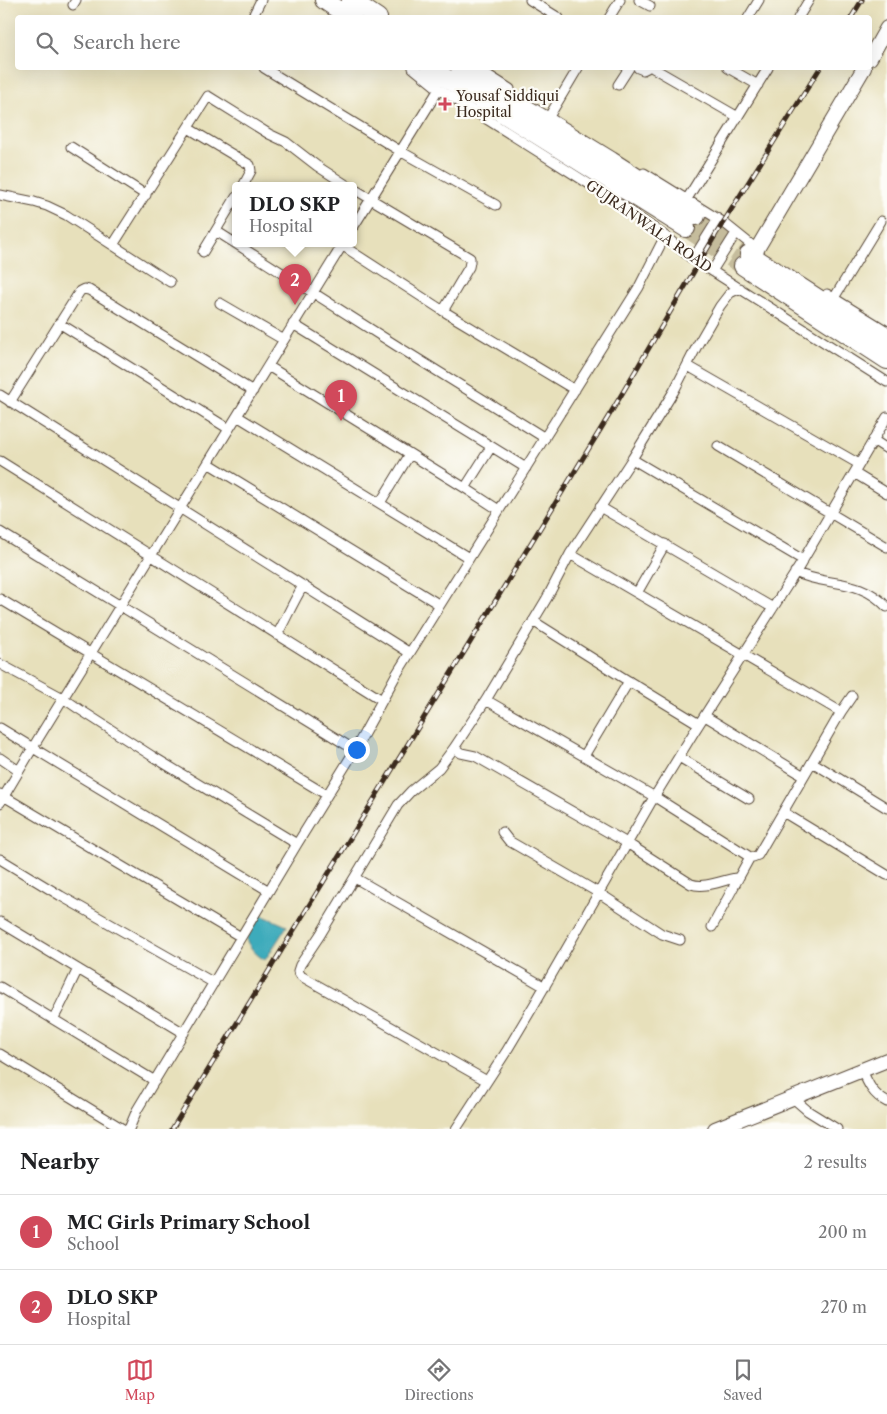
<!DOCTYPE html>
<style>
body{margin:0;font-family:"Libre Caslon Text",serif;background:#f6f6f6;color:#202124}
.you{position:absolute;left:356px;top:749px;width:18px;height:18px;margin:-12px;border:4px solid #fff;border-radius:50%;background:#1a73e8;box-shadow:0 0 0 8px #1a73e833}
.badge{display:grid;place-items:center;width:32px;height:32px;border-radius:50%;background:#d1495b;color:#fff;font-size:16px;font-weight:700}
.pin{position:absolute;translate:-50% -41px;filter:drop-shadow(0 1px 2px #0008)}
.pin::after{content:'';position:absolute;top:26px;width:18px;height:15px;background:inherit;clip-path:polygon(0 0,100% 0,50% 100%)}
.popup{position:absolute;left:232px;top:182px;width:125px;height:65px;box-sizing:border-box;display:grid;place-content:center;border-radius:5px;background:#fff;filter:drop-shadow(0 1px 4px #0005);font-size:16px;white-space:nowrap;color:#757577}
.popup b{font-size:19px;color:#202124}
.popup::after{content:'';position:absolute;left:50%;top:100%;margin-left:-10px;border:10px solid transparent;border-top-color:#fff}
.list{margin:0;padding:0;list-style:none}
h2{display:flex;justify-content:space-between;align-items:center;height:65px;margin:0;padding:0 20px;font-size:21px}
h2 small{font-size:16px;font-weight:400;color:#757577}
.list li{display:grid;grid-template-columns:32px 1fr auto;gap:15px;align-items:center;box-sizing:border-box;height:75px;padding:0 20px;border-top:1px solid #e0e0e0}
.list b{display:block;font-size:19px;white-space:nowrap}
.list p{margin:0;font-size:16px;white-space:nowrap;color:#757577}
.list em{font-size:16px;font-style:normal;color:#757577}
.icon{flex:none;width:28px;height:28px;fill:none;stroke:currentColor;stroke-width:2;stroke-linecap:round;stroke-linejoin:round}
.map{position:relative;flex:none;width:887px;height:1129px;overflow:hidden}
.search{position:absolute;background:#fff;box-shadow:0 5px 20px #0002;left:15px;right:15px;top:15px;height:55px;display:flex;align-items:center;gap:12px;box-sizing:border-box;padding:0 18px;border-radius:5px;color:#757577;font-size:19px}
.sheet{height:215px;background:#fff}
nav{display:flex;justify-content:space-around;align-items:center;box-sizing:border-box;height:70px;border-top:1px solid #e0e0e0;background:#fff;font-size:14px;color:#757577}
nav a{display:grid;justify-items:center;gap:2px}
nav .on{color:#d1495b}
.map>svg:first-child{display:block}
</style>
<div class="map">
<svg width="887" height="1129" viewBox="0 0 887 1129">
<rect width="100%" height="100%" fill="#fdfcf7"/>
<filter id="ink" filterUnits="userSpaceOnUse"><feTurbulence type="fractalNoise" baseFrequency=".02" numOctaves="2"/><feDisplacementMap in="SourceGraphic" scale="10" xChannelSelector="R" yChannelSelector="G"/><feConvolveMatrix kernelMatrix="1 2 1 2 8 2 1 2 1" color-interpolation-filters="sRGB"/></filter>
<filter id="wash" filterUnits="userSpaceOnUse"><feTurbulence type="fractalNoise" baseFrequency=".0096" numOctaves="4" result="noise"/><feDisplacementMap in="SourceGraphic" scale="20" xChannelSelector="R" yChannelSelector="G"/><feGaussianBlur stdDeviation="1.12" result="paint"/><feColorMatrix in="noise" values="0 0 0 0 0 0 0 0 0 0 0 0 0 0 0 0 0 1.4 0 .05"/><feComposite in="paint" operator="in"/></filter>
<g filter="url(#wash)">
<rect width="100%" height="100%" fill="#e7e0bb"/>
<!-- water -->
<path fill="#3dabbb" stroke="#3c6a6c" d="M261,915l26,11 -22,34c-8,-4 -16,-13 -19,-21z"/>
</g>
<g filter="url(#ink)">
<g fill="none" stroke-linecap="round" stroke-linejoin="round">
<!-- highway-tunnel -->
<path stroke="#c5bc9c" stroke-width="18" stroke-dasharray="18 9" stroke-linecap="butt" d="M696,216l53,38
M686,228l57,38"/>
<defs>
<path id="street" d="M530,0l29,18
M639,0l11,6
M73,5l3,-5
M252,18l9,-18
M609,18l11,-18
M748,18l11,-18
M798,18l11,-18
M264,68l136,83 96,54
M413,68l26,21 166,105 60,42 25,21 197,125
M477,68l33,21
M638,68l5,2 4,-2
M653,68l85,49
M728,68l30,17
M618,85l11,-17
M550,115l28,-47
M188,128l62,37 1,6 -8,15
M71,147l75,48
M644,173l79,49 36,29
M354,189l116,69v4l-1,5 -26,44
M0,195l34,7 13,4 19,9 104,67
M687,199l81,-131
M354,226l85,-137
M216,231l181,115 148,92
M340,244l105,68 130,78
M113,245l95,-149 61,38 17,8 31,24 31,20
M203,252l33,-55
M693,259l25,-40
M712,271l24,-38
M827,294l60,37
M834,298l47,-77
M220,303l64,37
M59,323l170,106
M293,324l233,144
M268,366l197,122 34,22
M688,366l171,98
M0,395l410,258
M10,402l70,-111 4,-2 5,1 164,101
M237,416l232,142
M873,440l14,9
M718,446l169,101
M632,459l171,101
M0,461l382,239
M208,463l232,142
M854,473l33,20
M465,488l26,-41
M380,503l30,-49
M600,507l173,101
M0,532l355,218
M570,554l271,158
M795,572c33,16 63,4 92,35
M637,593l28,-49
M0,599l327,196
M533,621l89,56 77,47
M277,635c9,-16 16,-33 26,-49
M0,664l63,34 16,11 73,47 145,88
M486,700l169,97 95,60h3l5,-2 83,-143 11,-16
M705,716l99,60
M0,728l269,163
M454,748l7,5 14,3 152,87 64,41c14,5 31,-4 45,-6l3,-1 11,-20
M584,756l45,-75
M679,757l70,42
M0,758l19,13
M812,762l75,46
M0,794l241,143
M0,803l38,-64 305,-495
M783,812l104,63
M502,832l7,9 90,52 63,41 18,6
M0,859l61,37 153,87
M355,878l190,109
M0,922l184,111
M712,927l27,-50
M0,987l155,94
M53,1019c10,-16 16,-33 25,-50
M0,1054l123,75
M862,1070c6,14 11,25 25,32
M487,1081l-186,-105 -3,-5 2,-6 20,-30 78,-130 13,-14 28,-23 15,-20 32,-48 61,-102 23,-44 62,-95 42,-68 24,-47 22,-38 10,-13 10,-5
M793,1098l15,13 29,18
M129,1129l8,-19 160,-266 58,-94 41,-75 243,-388 26,-51
M456,1129l50,-77 28,-47 116,-201 44,-72 105,-165 88,-150"/>
<path id="secondary" d="M870,58l17,-30
M757,249l107,-181
M715,1129l172,-69"/>
<path id="highway" d="M324,0l27,18
M351,0l27,18
M430,68l256,160
M460,68l151,93 85,55
M749,254l138,89
M743,266l144,94"/>
</defs>
<!-- street casing -->
<use href="#street" stroke="#554536" stroke-width="11"/>
<!-- secondary casing -->
<use href="#secondary" stroke="#554536" stroke-width="16"/>
<!-- highway casing -->
<use href="#highway" stroke="#554536" stroke-width="20"/>
<!-- street -->
<use href="#street" stroke="#fff" stroke-width="9"/>
<!-- secondary -->
<use href="#secondary" stroke="#fff" stroke-width="14"/>
<!-- highway -->
<use href="#highway" stroke="#fff" stroke-width="18"/>
<defs>
<path id="rail" d="M851,18l11,-18
M172,1129l441,-720 103,-175 104,-166"/>
</defs>
<!-- rail casing -->
<use href="#rail" stroke="#3b2a1e" stroke-width="5"/>
<!-- rail -->
<use href="#rail" stroke="#fdfcf7" stroke-width="3" stroke-dasharray="9" stroke-linecap="butt"/>
</g>
</g>
<!-- markers -->
<path fill="#d1495b" stroke="#fdfcf7" stroke-width="2" d="M442.5 96.5h5v5h5v5h-5v5h-5v-5h-5v-5h5z"/>
<g text-anchor="middle" stroke-width="4.5" stroke-linejoin="round" paint-order="stroke">
<!-- poi labels -->
<g font-size="14" fill="#3b2a1e" stroke="#fdfcf7" text-anchor="start">
<text x="456" y="101">Yousaf Siddiqui<tspan x="456" dy="16">Hospital</tspan></text>
</g>
<!-- street labels -->
<g font-size="14" fill="#3b2a1e" stroke="#fdfcf7">
<text transform="translate(649 226) rotate(35)" y="5">GUJRANWALA ROAD</text>
</g>
</g>
</svg>
<div class="you"></div>
<div class="pin badge" style="left:341px;top:421px">1</div>
<div class="pin badge" style="left:295px;top:305px">2</div>
<div class="popup"><b>DLO SKP</b>Hospital</div>
<div class="search"><svg class="icon" aria-label="search" viewBox="0 0 24 24"><circle cx="10" cy="10" r="6"/><path d="M15 15l6 6"/></svg>Search here</div>
</div>
<section class="sheet">
<h2>Nearby<small>2 results</small></h2>
<ul class="list">
<li><span class="badge">1</span><div><b>MC Girls Primary School</b><p>School</p></div><em>200 m</em></li>
<li><span class="badge">2</span><div><b>DLO SKP</b><p>Hospital</p></div><em>270 m</em></li>
</ul>
</section>
<nav>
<a class="on"><svg class="icon" aria-label="map" viewBox="0 0 24 24"><path d="M3 6l6-2 6 2 6-2v14l-6 2-6-2-6 2zM9 4v14M15 6v14"/></svg>Map</a>
<a><svg class="icon" aria-label="directions" viewBox="0 0 24 24"><path d="M12 3l9 9-9 9-9-9zM9 14v-3h6M13 9l2 2-2 2"/></svg>Directions</a>
<a><svg class="icon" aria-label="saved" viewBox="0 0 24 24"><path d="M7 4h10v16l-5-4-5 4z"/></svg>Saved</a>
</nav>
